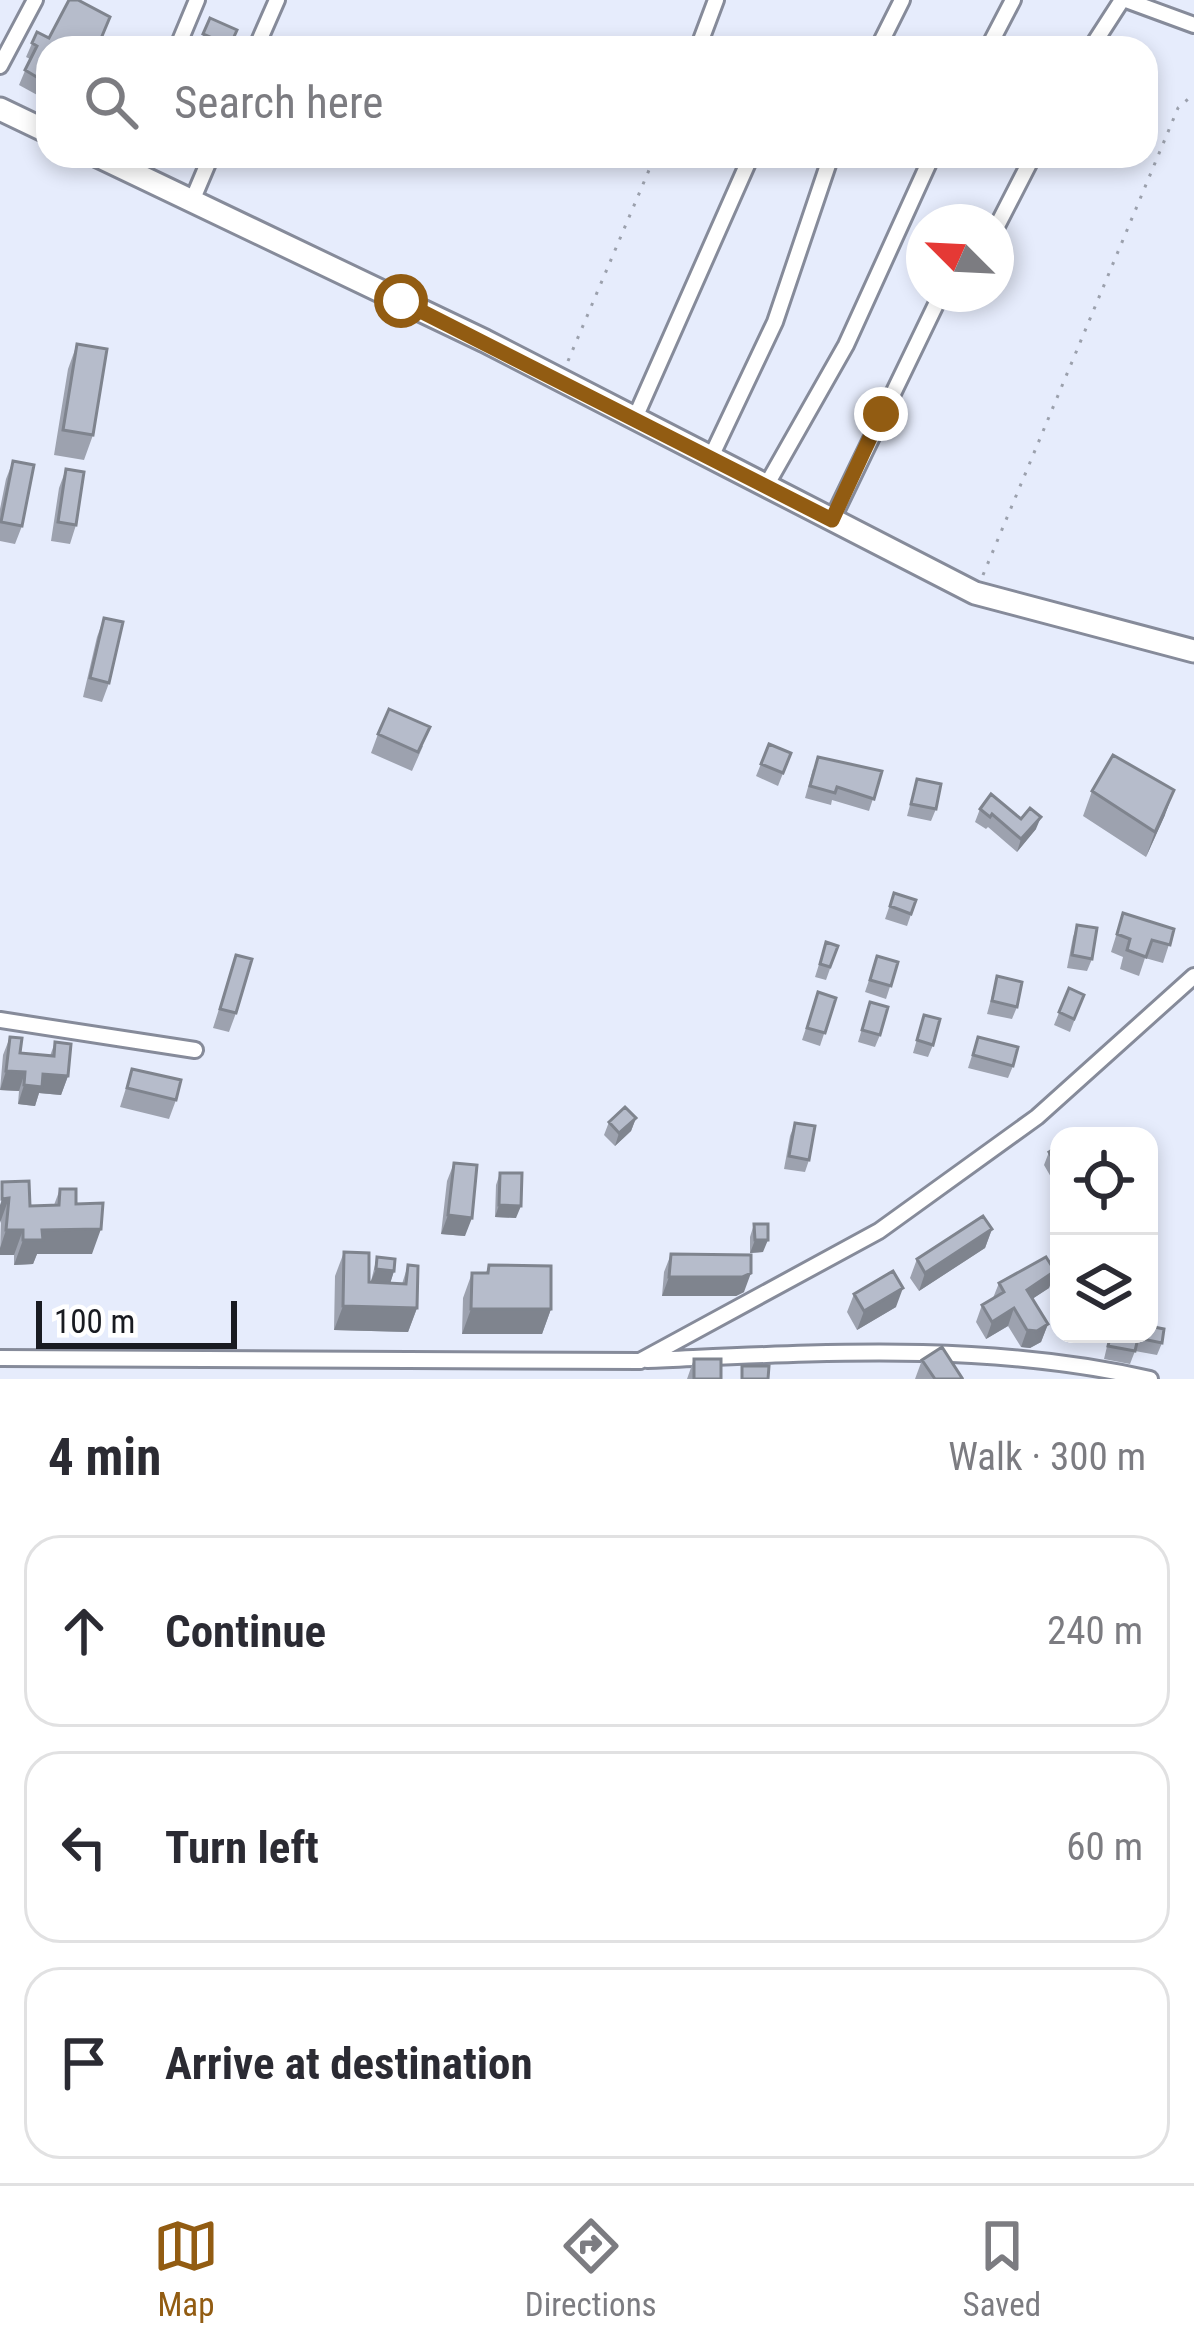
<!DOCTYPE html>
<meta charset="utf-8">
<style>
body{margin:0;font-family:"Roboto Condensed",sans-serif;background:#f7f7f7;color:#2b2b33}
.controls{position:absolute;right:36px;bottom:36px;display:grid;overflow:hidden;border-radius:24px;box-shadow:0 6px 18px #0003}
.controls button{width:108px;height:108px;display:grid;place-items:center;padding:0;border:0;border-bottom:3px solid #e1e1e2;background:#fff;color:#2b2b33;font:60px sans-serif}
.compass{position:absolute;left:906px;top:204px;width:108px;height:108px;border-radius:50%;background:#fff;box-shadow:0 6px 18px #0003;rotate:294deg}
.scale{position:absolute;left:36px;bottom:30px;width:201px;box-sizing:border-box;padding-left:12px;border:6px solid #191b21;border-top:0;font-size:33px;line-height:42px;white-space:nowrap;color:#191b21;-webkit-text-stroke:9px #fff;paint-order:stroke}
.stop{position:absolute;width:36px;height:36px;margin:-27px;border:9px solid #925c12;border-radius:50%;background:#fff}
.stop.end{background:#925c12;border-color:#fff;box-shadow:0 3px 12px #0008}
.list{margin:0;padding:0;list-style:none}
h2{display:flex;justify-content:space-between;align-items:center;height:156px;margin:0;padding:0 48px;font-size:51px}
h2 small{font-size:39px;font-weight:400;color:#7c7c81}
.list li{display:grid;grid-template-columns:78px 1fr auto;gap:36px;align-items:center;box-sizing:border-box;height:192px;margin:0 24px 24px;padding:0 24px;border:3px solid #e1e1e2;border-radius:36px}
.list b{display:block;font-size:45px;white-space:nowrap}
.list em{font-size:39px;font-style:normal;color:#7c7c81}
.icon{flex:none;width:66px;height:66px;fill:none;stroke:currentColor;stroke-width:2;stroke-linecap:round;stroke-linejoin:round}
.map{position:relative;flex:none;width:1194px;height:1379px;overflow:hidden}
.search{position:absolute;background:#fff;box-shadow:0 6px 18px #0003;left:36px;right:36px;top:36px;height:132px;display:flex;align-items:center;gap:30px;box-sizing:border-box;padding:0 42px;border-radius:36px;color:#7c7c81;font-size:45px}
.sheet{height:804px;background:#fff}
nav{display:flex;justify-content:space-around;align-items:center;box-sizing:border-box;height:168px;border-top:3px solid #e1e1e2;background:#fff;font-size:33px;color:#7c7c81}
nav a{display:grid;justify-items:center;gap:6px}
nav .on{color:#925c12}
.map>svg:first-child{display:block}
</style>
<div class="map">
<svg width="1194" height="1379" viewBox="0 0 1194 1379">
<rect width="100%" height="100%" fill="#e6ecfc"/>
<g fill="none" stroke-linecap="round" stroke-linejoin="round">
<defs>
<path id="street" d="M1126,0l68,25
M177,48l20,-48
M256,48l21,-48
M698,48l18,-48
M878,48l24,-48
M988,48l25,-48
M1091,48l31,-48
M0,66l35,-66
M192,201l19,-45
M996,228l37,-72
M635,418l116,-262
M711,457l64,-135 56,-166
M766,486l80,-141 86,-189
M832,520l109,-226
M0,1020l195,30
M0,1358l640,3 239,-130 158,-114 157,-141
M647,1360c169,-7 337,-19 503,19"/>
<path id="secondary" d="M0,109l48,23
M98,156l387,185 490,252 219,58"/>
</defs>
<!-- street casing -->
<use href="#street" stroke="#868b9a" stroke-width="20"/>
<!-- secondary casing -->
<use href="#secondary" stroke="#868b9a" stroke-width="27"/>
<!-- path -->
<path stroke="#9ba0ac" stroke-width="3" stroke-dasharray="3 9" stroke-linecap="butt" d="M568,361l87,-205
M983,575l195,-467 16,-14"/>
<!-- street -->
<use href="#street" stroke="#fff" stroke-width="14"/>
<!-- secondary -->
<use href="#secondary" stroke="#fff" stroke-width="21"/>
</g>
<!-- wall -->
<path fill="#9da2af" d="M210,18l27,12 -6,18h-33z
M37,32l11,16v28l-9,20 -20,-11 11,-26 -4,-2z
M77,344l16,91 -9,25 -30,-5 14,-86z
M13,461l9,65 -7,18 -15,-3v-32l6,-30z
M66,469l10,56 -6,19 -19,-3 8,-53z
M104,618l5,65 -7,19 -19,-5 14,-60z
M378,734l45,12 -11,25 -41,-18z
M769,744l22,9 -13,33 -22,-10z
M813,769l69,2 -13,40 -37,-11 -1,5 -26,-7z
M917,779l19,30 -5,12 -24,-5z
M1092,791l73,24 -19,42 -63,-41z
M980,809l41,10 15,10 -19,23 -29,-25 -2,2 -11,-7z
M894,893l22,7 -9,26 -22,-7z
M1123,913l51,16 -11,34 -18,-5 -6,18 -19,-7 3,-12 -12,-5z
M1077,925l15,34 -5,12 -20,-3 6,-31z
M826,942l12,4 -12,34 -11,-3z
M236,955v58l-7,19 -16,-4z
M877,956l21,6 -12,37 -21,-7z
M997,977l20,30 -5,12 -25,-5z
M1069,988l15,7 -14,37 -16,-7z
M818,992l18,6 -16,48 -18,-6z
M870,1002l10,33 -5,12 -17,-5z
M924,1015l9,30 -5,12 -15,-4z
M10,1037l10,16 30,3 5,-14 13,34 -7,19 -22,-2 -4,13 -17,-2 1,-13 -19,-1 3,-35z
M978,1037l35,29 -5,12 -40,-10z
M132,1069l44,31 -7,19 -49,-12z
M636,1118l-5,13 -16,15 -11,-11 5,-13z
M795,1123l14,37 -4,12 -21,-3 6,-33z
M1059,1146v45l-15,-26 5,-13z
M454,1163l11,73 -24,-2 6,-53z
M500,1173l16,45 -21,-1 1,-32z
M2,1182l28,24 24,-1 6,-16 16,15 16,50h-55l-4,10 -19,1v-10h-14z
M754,1224l9,28 -13,1v-16z
M992,1229l-7,19 -66,43 -9,-13 7,-19z
M344,1252l25,30 19,1 -17,-2 6,-24 17,14 -4,12 12,1 6,-19 9,43 -9,24 -74,-2 1,-54z
M671,1254l73,38 -8,4h-74l2,-24z
M489,1265l62,44 -9,25h-80l1,-36 9,-25h14z
M1055,1271l-6,17 -17,11 16,25 -7,18 -11,6 -9,-1 -13,-21 -22,13 -10,-17 6,-17 11,-7 6,-15z
M854,1294l42,13 -39,23 -10,-18z
M1110,1334h39l13,9 -5,12 -22,-4 -5,13 -26,-5z
M694,1359l27,20h-34z
M922,1360l39,19h-46z"/>
<!-- shaded-wall -->
<path fill="#7f848e" d="M1174,790l-9,25 -19,42 9,-25z
M1041,817l-5,12 -19,23 4,-13z
M6,1071l19,1 -6,19 -19,-1z
M43,1074l25,2 -7,19 -22,-2 -4,13 -17,-2 6,-19z
M636,1118l-5,13 -16,15 4,-13z
M9,1198l-9,25v-18l2,-6z
M499,1205l22,1 -5,12 -21,-1z
M448,1215l24,3 -7,18 -24,-2z
M101,1229l-9,25h-55l-4,10 -19,1 9,-25 19,-10z
M992,1229l-7,19 -66,43 6,-18z
M6,1230h17l-9,25h-14v-7z
M755,1240h13l-5,12 -13,1z
M376,1269l18,2 -4,13 -19,-3z
M1055,1271l-6,17 -29,19 7,-17z
M751,1273l-7,19 -8,4h-74l7,-19z
M903,1288l-7,19 -39,23 7,-19z
M343,1306l74,2 -9,24 -74,-2z
M1014,1308l-6,18 -22,13 6,-17z
M471,1309h80l-9,25h-80z
M1048,1324l-7,18 -11,6 -9,-1 6,-17z"/>
<!-- building -->
<path fill="#b6bccb" stroke="#7f848e" stroke-width="3" d="M69,0h9l32,17 -13,31h-49v26l-3,8 -20,-12 12,-24 -5,-3 5,-11 12,6z
M210,18l27,12 -8,18h-24l5,-11 -7,-3z
M77,344l30,5 -14,86 -30,-5z
M13,461l21,4 -12,61 -21,-4z
M66,469l18,3 -8,53 -18,-3z
M104,618l19,4 -14,61 -19,-5z
M389,709l41,18 -12,25 -40,-18z
M769,744l22,9 -8,20 -22,-9z
M1113,755l61,35 -19,42 -63,-41z
M818,757l64,14 -8,28 -37,-12 -2,6 -25,-7z
M917,779l24,5 -5,25 -25,-5z
M991,794l30,25 9,-11 11,9 -20,22 -29,-25 -2,3 -10,-8z
M894,893l22,7 -5,14 -21,-8z
M1123,913l51,16 -4,16 -18,-5 -6,17 -19,-7 3,-11 -13,-5z
M1077,925l20,3 -5,31 -20,-4z
M826,942l12,4 -8,21 -10,-3z
M236,955l16,4 -16,54 -16,-4z
M877,956l21,6 -7,24 -21,-6z
M997,976l25,6 -5,25 -25,-6z
M1069,988l15,7 -10,24 -15,-7z
M818,992l18,6 -11,35 -18,-5z
M870,1002l18,5 -8,28 -18,-5z
M924,1015l16,4 -7,26 -16,-5z
M10,1037l12,1 -2,15 34,3 1,-14 16,2 -3,32 -25,-2 -1,13 -18,-2 1,-13 -19,-1z
M978,1037l40,10 -5,19 -40,-11z
M132,1069l49,11 -5,20 -49,-12z
M625,1107l11,11 -17,15 -10,-11z
M795,1123l20,3 -6,34 -20,-4z
M1059,1146v24l-10,-18z
M454,1163l23,2 -5,53 -24,-3z
M500,1173h22l-1,33 -22,-1z
M29,1181l1,25 29,-1 1,-16h16v15l27,-1 -2,26 -59,1 1,10h-20v-10h-17l3,-32 -7,1v-17z
M983,1216l9,13 -67,44 -8,-14z
M754,1224h14v16h-13z
M344,1252l25,1v29l37,2 2,-19 10,1 -1,42 -74,-2z
M671,1254l80,1v18l-9,4h-73z
M377,1257l18,2 -1,12 -18,-2z
M1046,1257l9,14 -28,19 21,34 -11,7 -10,-1 -13,-22 -22,14 -10,-17 22,-13 -5,-9z
M489,1265l62,1v43h-80l1,-36h16z
M893,1271l10,17 -39,23 -10,-17z
M1149,1326l15,3 -2,14 -24,-5 -3,13 -27,-5 3,-12h38z
M942,1347l20,31 -2,1h-25l-13,-19z
M694,1359h27v20h-27z
M742,1366h27l-1,13h-26z"/>
<g fill="none" stroke-linecap="round" stroke-linejoin="round">
<!-- route -->
<path stroke="#925c12" stroke-width="15" d="M401,301l431,219 49,-106"/>
</g>
</svg>
<div class="controls">
<button><svg class="icon" aria-label="locate" viewBox="0 0 24 24"><circle cx="12" cy="12" r="6"/><path d="M12 2v4M12 18v4M2 12h4M18 12h4"/></svg></button>
<button><svg class="icon" aria-label="layers" viewBox="0 0 24 24"><path d="M12 4l9 5-9 5-9-5zM3 14l9 5 9-5"/></svg></button>
</div>
<svg class="compass" viewBox="-18 -18 36 36"><path d="M0-13l5 13h-10z" fill="#e53935"/><path d="M0 13l5-13h-10z" fill="#7c7c81"/></svg>
<div class="scale">100 m</div>
<div class="stop" style="left:401px;top:301px"></div>
<div class="stop end" style="left:881px;top:414px"></div>
<div class="search"><svg class="icon" aria-label="search" viewBox="0 0 24 24"><circle cx="10" cy="10" r="6"/><path d="M15 15l6 6"/></svg>Search here</div>
</div>
<section class="sheet">
<h2>4 min<small>Walk · 300 m</small></h2>
<ul class="list">
<li><svg class="icon" aria-label="ahead" viewBox="0 0 24 24"><path d="M12 20V5M6 11l6-6 6 6"/></svg><div><b>Continue</b></div><em>240 m</em></li>
<li><svg class="icon" aria-label="left" viewBox="0 0 24 24"><path d="M17 20v-9H6M10 6l-5 5 5 5"/></svg><div><b>Turn left</b></div><em>60 m</em></li>
<li><svg class="icon" aria-label="arrive" viewBox="0 0 24 24"><path d="M6 21V4h12l-3 4 3 4H6"/></svg><div><b>Arrive at destination</b></div></li>
</ul>
</section>
<nav>
<a class="on"><svg class="icon" aria-label="map" viewBox="0 0 24 24"><path d="M3 6l6-2 6 2 6-2v14l-6 2-6-2-6 2zM9 4v14M15 6v14"/></svg>Map</a>
<a><svg class="icon" aria-label="directions" viewBox="0 0 24 24"><path d="M12 3l9 9-9 9-9-9zM9 14v-3h6M13 9l2 2-2 2"/></svg>Directions</a>
<a><svg class="icon" aria-label="saved" viewBox="0 0 24 24"><path d="M7 4h10v16l-5-4-5 4z"/></svg>Saved</a>
</nav>
